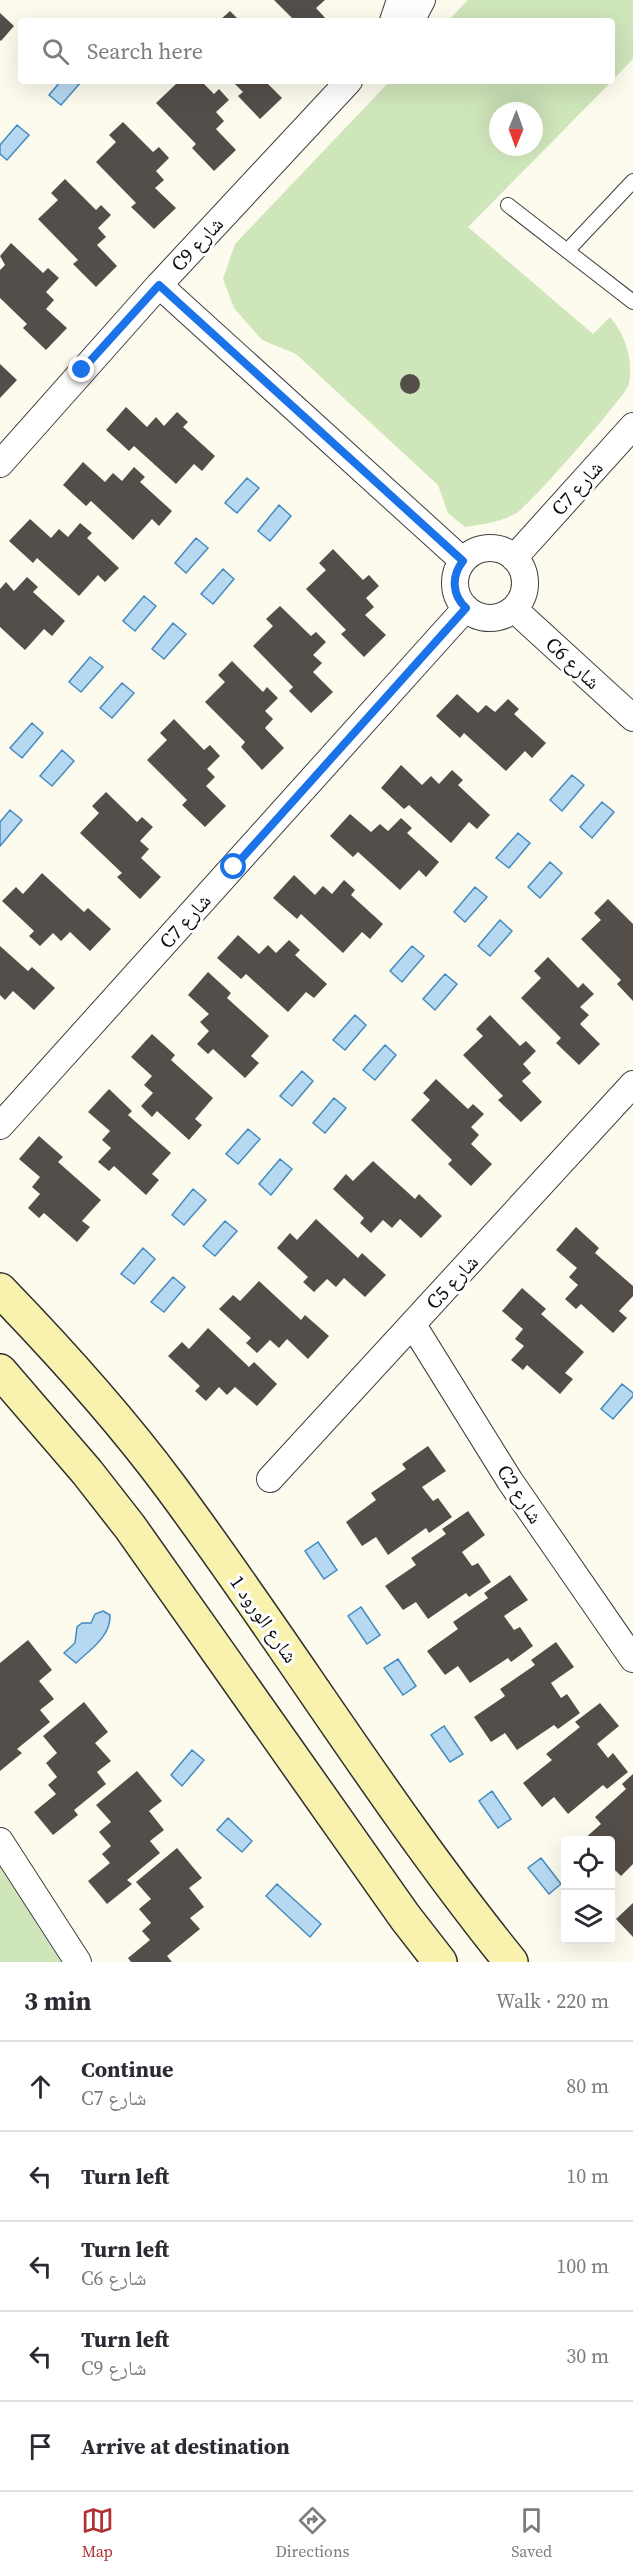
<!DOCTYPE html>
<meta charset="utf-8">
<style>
body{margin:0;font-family:"Source Serif 4","Noto Naskh Arabic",serif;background:#f7f7f7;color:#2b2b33}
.controls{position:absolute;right:18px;bottom:18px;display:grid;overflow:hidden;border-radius:6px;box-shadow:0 6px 24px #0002}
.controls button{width:54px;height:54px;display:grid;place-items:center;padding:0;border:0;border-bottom:2px solid #e1e1e2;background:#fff;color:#2b2b33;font:30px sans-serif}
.compass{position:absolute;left:489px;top:102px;width:54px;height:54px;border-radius:50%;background:#fff;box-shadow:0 6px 24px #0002;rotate:181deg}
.stop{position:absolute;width:18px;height:18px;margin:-14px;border:4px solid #1a73e8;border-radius:50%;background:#fff}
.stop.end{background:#1a73e8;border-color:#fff;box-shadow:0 2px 6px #0008}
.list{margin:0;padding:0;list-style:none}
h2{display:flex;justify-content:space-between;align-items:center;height:78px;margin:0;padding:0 24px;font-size:26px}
h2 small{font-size:20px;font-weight:400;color:#7c7c81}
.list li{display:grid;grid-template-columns:39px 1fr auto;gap:18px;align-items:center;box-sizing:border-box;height:90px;padding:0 24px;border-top:2px solid #e1e1e2}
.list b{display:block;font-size:22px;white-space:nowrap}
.list p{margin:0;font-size:20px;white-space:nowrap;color:#7c7c81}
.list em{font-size:20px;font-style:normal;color:#7c7c81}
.icon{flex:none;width:33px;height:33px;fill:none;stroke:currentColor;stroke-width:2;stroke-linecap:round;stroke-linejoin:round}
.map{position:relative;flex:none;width:633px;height:1962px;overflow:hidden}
.search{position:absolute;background:#fff;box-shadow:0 6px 24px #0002;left:18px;right:18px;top:18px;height:66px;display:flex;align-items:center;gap:15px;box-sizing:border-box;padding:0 21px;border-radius:6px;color:#7c7c81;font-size:22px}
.sheet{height:528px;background:#fff}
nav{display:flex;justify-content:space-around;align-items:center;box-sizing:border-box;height:84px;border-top:2px solid #e1e1e2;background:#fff;font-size:16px;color:#7c7c81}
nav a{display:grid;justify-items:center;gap:3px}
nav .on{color:#b03033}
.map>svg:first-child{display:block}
</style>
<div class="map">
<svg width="633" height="1962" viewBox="0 0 633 1962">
<rect width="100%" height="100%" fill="#fdfbed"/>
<!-- green -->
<path fill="#cfe5ba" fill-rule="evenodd" d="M468,0h165v59l-21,22v-60h-164z
M390,81h222l-144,146 125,107 17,-17c16,19 23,42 19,67 -3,12 -98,119 -111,128 -15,10 -36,12 -53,15l-17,-14 -10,-28 -142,-131 -34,-14 -28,-32 -11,-29 12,-35zM498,111h36v36h-36z
M0,1856l37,69 24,37h-61z"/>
<!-- water -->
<path fill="#b6d9f1" stroke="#438cc1" stroke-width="1.5" d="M61,81h21l-21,24 -12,-10z
M17,125l12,10 -22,25 -7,-6v-9z
M247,478l12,10 -22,25 -12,-10z
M279,505l12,11 -21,25 -12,-10z
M196,538l12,10 -22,25 -11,-10z
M223,569l11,10 -21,25 -12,-10z
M144,596l12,10 -21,25 -12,-10z
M173,623l13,11 -22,25 -12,-10z
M90,657l13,10 -22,25 -12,-10z
M122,683l12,10 -22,25 -12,-10z
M32,723l11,10 -21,25 -12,-10z
M62,750l12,11 -22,25 -12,-10z
M572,775l12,10 -22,26 -12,-11z
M602,802l12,10 -22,26 -12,-11z
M10,810l12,10 -22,26v-24z
M518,833l12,10 -21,25 -13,-10z
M550,862l12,11 -22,25 -12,-11z
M475,887l12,10 -22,25 -11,-10z
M500,920l12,11 -22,25 -12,-10z
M412,946l12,10 -22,26 -12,-11z
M445,974l12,10 -22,26 -12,-11z
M355,1015l11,10 -21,25 -12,-10z
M385,1045l11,10 -21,25 -12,-10z
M302,1071l11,10 -21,25 -12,-10z
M334,1098l12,10 -21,25 -12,-10z
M248,1129l12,10 -22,25 -12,-10z
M280,1159l12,10 -21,26 -12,-11z
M193,1189l13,11 -22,25 -12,-10z
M225,1221l12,10 -22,25 -12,-10z
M143,1248l12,11 -21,25 -13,-10z
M173,1277l12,10 -21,25 -13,-10z
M622,1384l11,9v3l-20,23 -12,-10z
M318,1542l19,28 -13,9 -19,-28z
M361,1607l19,28 -13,9 -19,-28z
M103,1611l7,4c1,21 -20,35 -34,48l-12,-10 11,-10 2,-16 5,-4h9l4,-9z
M398,1659l18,27 -13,9 -19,-27z
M444,1726l19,28 -13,8 -19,-27z
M192,1750l12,10 -22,26 -11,-11z
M492,1791l19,28 -13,9 -19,-27z
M228,1818l24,23 -10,11 -25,-22z
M541,1858l20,26 -12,10 -21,-26z
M277,1884l44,40 -11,13 -44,-41z"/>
<!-- building -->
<path fill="#544e4a" d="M274,0h51l-9,8 12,13h-33z
M230,11l10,10h-21z
M0,13l14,13 -13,15 -1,-1z
M173,81h28l13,13 5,-5 10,11 -13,12 8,9 -8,8 20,21 -22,21 -22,-23 4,-4 -40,-41 20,-19z
M232,81h33l17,17 -22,21 -22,-23 5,-4z
M123,122l30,30 6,-5 10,11 -13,13 8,9 -9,8 21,20 -22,21 -23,-22 5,-4 -40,-41 20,-20 -7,-7z
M65,179l31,31 5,-5 10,10 -13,13 8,9 -9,8 20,21 -21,21 -23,-23 5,-4 -40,-41 20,-19 -7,-7z
M11,243l32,30 5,-5 11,10 -13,14 8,8 -8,9 21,19 -21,22 -23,-22 4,-4 -27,-26v-28l5,-5 -5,-9z
M0,364l17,16 -17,18z
M400 384a10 10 0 1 1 20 0a10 10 0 1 1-20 0Z
M126,407l21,20 9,-10 8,9 13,-14 11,10 -5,5 32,29 -13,15 -8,-7 -18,20 -42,-38 -5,5 -23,-21z
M83,462l22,20 8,-9 9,8 12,-14 11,10 -5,5 32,29 -13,15 -7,-7 -19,21 -42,-39 -5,5 -23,-21z
M30,519l21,19 8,-9 9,8 12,-14 12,10 -5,5 32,30 -14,14 -7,-7 -19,21 -42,-38 -4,5 -24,-22z
M333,549l30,31 6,-5 10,11 -13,12 8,9 -9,8 21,20 -22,22 -23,-23 5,-4 -40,-41 20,-19 -7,-7z
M27,577l11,10 -5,5 32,29 -13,15 -8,-7 -19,21 -25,-23v-38l6,-7 8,9z
M280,606l31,30 5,-4 10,10 -13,13 9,8 -9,9 20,20 -22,21 -22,-22 4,-4 -40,-41 20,-20 -7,-7z
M232,661l31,31 4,-5 11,11 -13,13 8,8 -8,9 19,20 -22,22 -21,-23 4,-5 -40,-40 20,-20 -7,-7z
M457,694l21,19 8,-8 9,7 13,-13 11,10 -5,5 32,29 -14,15 -7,-7 -19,20 -42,-38 -4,5 -24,-22z
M174,719l30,31 6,-5 10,11 -13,13 8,8 -9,9 20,20 -21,21 -23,-22 5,-5 -40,-40 20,-20 -7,-7z
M401,765l21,20 9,-9 8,8 13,-14 11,10 -5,5 32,30 -13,14 -8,-7 -18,21 -42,-38 -5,4 -23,-21z
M106,792l31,30 5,-5 11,10 -13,14 9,8 -8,9 20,19 -21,22 -23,-22 5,-4 -42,-40 19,-20 -7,-7z
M350,814l21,18 9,-8 8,7 13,-13 11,10 -5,5 32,29 -13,15 -7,-7 -19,20 -42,-38 -5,5 -23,-21z
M42,873l42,39 4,-4 23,21 -21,22 -20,-19 -9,9 -8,-8 -13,13 -11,-10 5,-5 -32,-30 14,-14 7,7z
M294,875l21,20 8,-9 9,8 12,-14 11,10 -4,5 32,29 -13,15 -8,-7 -19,21 -42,-39 -4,5 -24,-21z
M608,899l25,25v77l-16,-17 4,-4 -40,-41 20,-19 -7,-7z
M238,935l21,19 9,-9 8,8 13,-13 11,10 -5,5 32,29 -13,14 -8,-6 -18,20 -42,-38 -5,5 -24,-21z
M0,946l28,25 4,-4 23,21 -21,22 -21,-19 -8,9 -5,-5z
M548,957l30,31 5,-5 11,11 -14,13 9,8 -9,9 20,20 -21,21 -23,-22 5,-5 -40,-40 20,-20 -7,-7z
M208,972l23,21 -4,5 42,38 -18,20 8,7 -14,15 -32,-29 -5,5 -11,-10 12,-13 -9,-9 9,-8 -21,-19z
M490,1015l30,31 6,-5 10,10 -13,13 8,9 -9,8 20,21 -21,20 -23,-22 5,-4 -40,-41 20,-19 -7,-7z
M152,1034l23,21 -4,5 42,38 -18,21 7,6 -13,15 -32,-29 -5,6 -11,-11 12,-13 -9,-8 8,-9 -21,-19z
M436,1079l32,30 5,-5 11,10 -13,13 8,8 -8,9 21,20 -21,22 -23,-22 4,-4 -41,-40 19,-20 -7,-7z
M109,1089l23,22 -4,4 43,38 -19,21 7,6 -13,15 -32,-29 -5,5 -11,-9 13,-14 -9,-8 8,-9 -22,-19z
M39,1136l24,21 -5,5 43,38 -19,21 8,6 -13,15 -33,-29 -5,5 -11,-10 12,-14 -8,-7 8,-10 -21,-18z
M373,1161l42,38 4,-5 23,22 -21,22 -21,-19 -8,9 -9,-8 -12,13 -11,-10 4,-5 -31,-29 13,-15 7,7z
M316,1219l42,39 4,-5 24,22 -21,22 -21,-19 -8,9 -9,-8 -13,13 -11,-10 5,-5 -31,-29 13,-15 7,7z
M576,1227l23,21 -4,5 38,33v10l-14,15 8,7 -14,15 -32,-29 -5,5 -11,-10 13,-14 -9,-8 8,-9 -21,-18z
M259,1281l42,39 4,-5 24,21 -21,23 -21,-20 -8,9 -9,-8 -13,13 -11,-10 5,-5 -32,-29 14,-14 7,6z
M522,1288l24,21 -5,5 43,38 -19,21 8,6 -13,15 -33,-29 -4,5 -12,-10 13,-14 -9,-7 8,-10 -21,-18z
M208,1328l41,39 5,-5 23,22 -20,22 -22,-19 -8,8 -8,-8 -13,14 -11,-10 5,-5 -32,-30 14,-14 7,7z
M428,1446l18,25 -24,16 11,14 5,-3 14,19 -23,16 -3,-5 -38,27 -12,-18 -14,9 -16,-24 30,-22 -5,-7 35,-24 -4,-5z
M468,1511l17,24 -23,17 10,14 6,-3 13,19 -22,15 -3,-4 -38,26 -12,-17 -13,8 -18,-24 31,-21 -5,-7 35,-24 -4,-5z
M510,1575l18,25 -24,16 10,14 6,-3 13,19 -22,16 -3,-4 -38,25 -12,-17 -13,9 -18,-24 31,-22 -5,-7 35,-24 -4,-5z
M28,1640l24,30 -13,11 15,18 -14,11 10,12 -33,27 5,4 -22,18v-108z
M556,1642l18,25 -23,16 10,15 6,-4 13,19 -22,16 -4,-4 -37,25 -12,-17 -14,9 -17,-25 31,-21 -5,-7 35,-24 -4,-5z
M84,1702l24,30 -13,11 16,18 -14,11 9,12 -32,26 4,5 -25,20 -19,-23 22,-18 -8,-9 9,-8 -11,-14 11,-10 -14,-17z
M600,1703l19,23 -22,18 11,14 5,-5 15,19 -21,17 -4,-4 -35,29 -14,-17 -12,10 -19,-24 29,-23 -6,-6 34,-27 -5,-5z
M137,1771l25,30 -13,10 15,19 -14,11 10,12 -33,27 5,4 -25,20 -19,-23 22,-18 -8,-9 9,-8 -12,-14 12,-10 -15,-17z
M633,1774v90l-12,12 -11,-11v-25h-27l18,-16 -6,-7 31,-28 -4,-5z
M177,1848l25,30 -13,10 15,19 -14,11 10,11 -33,27 5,6h-41l-3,-4 22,-18 -8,-9 9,-8 -12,-14 12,-10 -15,-17z
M633,1903v34l-17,-18z"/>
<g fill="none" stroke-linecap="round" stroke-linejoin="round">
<defs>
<path id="lane" d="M508,205l125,97
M567,251l66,-70"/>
<path id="street" d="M393,21l7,-21
M411,21l11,-21
M159,285l304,276
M0,464l159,-179 190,-204
M455 583a35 35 0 1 1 70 0a35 35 0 1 1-70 0Z
M514,558l119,-132
M514,609l119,109
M0,1126l466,-518
M413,1325l97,156 123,178
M270,1479l363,-395
M0,1841l78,121"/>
<path id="secondary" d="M0,1290c60,62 118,126 170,196 116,156 218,324 341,476
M0,1371l87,101 43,55 275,390 35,45"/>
</defs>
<!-- lane casing -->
<use href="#lane" stroke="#3f3f3f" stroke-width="16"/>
<!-- street casing -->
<use href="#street" stroke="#3f3f3f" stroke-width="28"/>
<!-- secondary casing -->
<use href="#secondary" stroke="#2e2e2e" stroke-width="36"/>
<!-- lane -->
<use href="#lane" stroke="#fff" stroke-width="14"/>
<!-- street -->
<use href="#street" stroke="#fff" stroke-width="26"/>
<!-- secondary -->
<use href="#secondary" stroke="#f8f2ae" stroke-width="33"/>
</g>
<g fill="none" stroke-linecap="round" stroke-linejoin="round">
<!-- route -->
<path stroke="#1a73e8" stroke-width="8" d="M82,370l77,-85 304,276c-12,15 -11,34 3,47l-232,259"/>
</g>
<g text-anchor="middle" stroke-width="6" stroke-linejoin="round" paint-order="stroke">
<!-- street labels -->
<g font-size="20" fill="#0c0c0c" stroke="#fff">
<text transform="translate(197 244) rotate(-47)" y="7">C9 شارع</text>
<text transform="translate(577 488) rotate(-48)" y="7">C7 شارع</text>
<text transform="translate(573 663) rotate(43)" y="7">C6 شارع</text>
<text transform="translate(185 921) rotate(-48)" y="7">C7 شارع</text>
<text transform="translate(452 1282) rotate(-47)" y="7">C5 شارع</text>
<text transform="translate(520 1494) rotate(57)" y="7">C2 شارع</text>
<text transform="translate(264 1619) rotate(55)" y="7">شارع الورود 1</text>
</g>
</g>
</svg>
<div class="controls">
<button><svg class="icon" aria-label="locate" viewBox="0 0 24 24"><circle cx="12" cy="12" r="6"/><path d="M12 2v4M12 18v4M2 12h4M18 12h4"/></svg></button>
<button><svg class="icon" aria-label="layers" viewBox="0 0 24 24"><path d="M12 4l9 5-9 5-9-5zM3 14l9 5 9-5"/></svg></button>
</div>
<svg class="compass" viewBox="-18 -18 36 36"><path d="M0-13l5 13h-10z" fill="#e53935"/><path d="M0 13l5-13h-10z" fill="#7c7c81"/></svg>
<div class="stop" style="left:234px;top:867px"></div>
<div class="stop end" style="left:82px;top:370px"></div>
<div class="search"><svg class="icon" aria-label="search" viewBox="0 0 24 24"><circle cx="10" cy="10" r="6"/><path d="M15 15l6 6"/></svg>Search here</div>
</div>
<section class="sheet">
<h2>3 min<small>Walk · 220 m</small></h2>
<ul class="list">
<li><svg class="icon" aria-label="ahead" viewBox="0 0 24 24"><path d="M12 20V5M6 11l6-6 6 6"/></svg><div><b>Continue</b><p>C7 شارع</p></div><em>80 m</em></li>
<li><svg class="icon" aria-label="left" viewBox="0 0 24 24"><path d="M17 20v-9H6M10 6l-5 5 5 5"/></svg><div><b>Turn left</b></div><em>10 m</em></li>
<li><svg class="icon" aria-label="left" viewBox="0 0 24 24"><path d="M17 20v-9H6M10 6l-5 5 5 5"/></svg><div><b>Turn left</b><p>C6 شارع</p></div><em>100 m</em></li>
<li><svg class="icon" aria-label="left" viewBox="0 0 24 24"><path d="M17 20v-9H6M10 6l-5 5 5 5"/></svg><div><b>Turn left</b><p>C9 شارع</p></div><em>30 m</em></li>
<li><svg class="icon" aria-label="arrive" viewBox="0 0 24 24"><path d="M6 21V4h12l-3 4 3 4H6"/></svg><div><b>Arrive at destination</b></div></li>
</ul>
</section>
<nav>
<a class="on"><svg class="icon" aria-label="map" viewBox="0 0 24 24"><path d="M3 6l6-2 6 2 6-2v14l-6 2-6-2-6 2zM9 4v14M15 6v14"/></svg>Map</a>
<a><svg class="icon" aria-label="directions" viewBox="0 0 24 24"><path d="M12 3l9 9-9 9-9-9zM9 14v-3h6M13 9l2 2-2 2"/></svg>Directions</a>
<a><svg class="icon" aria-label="saved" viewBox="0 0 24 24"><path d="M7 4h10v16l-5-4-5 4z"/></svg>Saved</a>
</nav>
